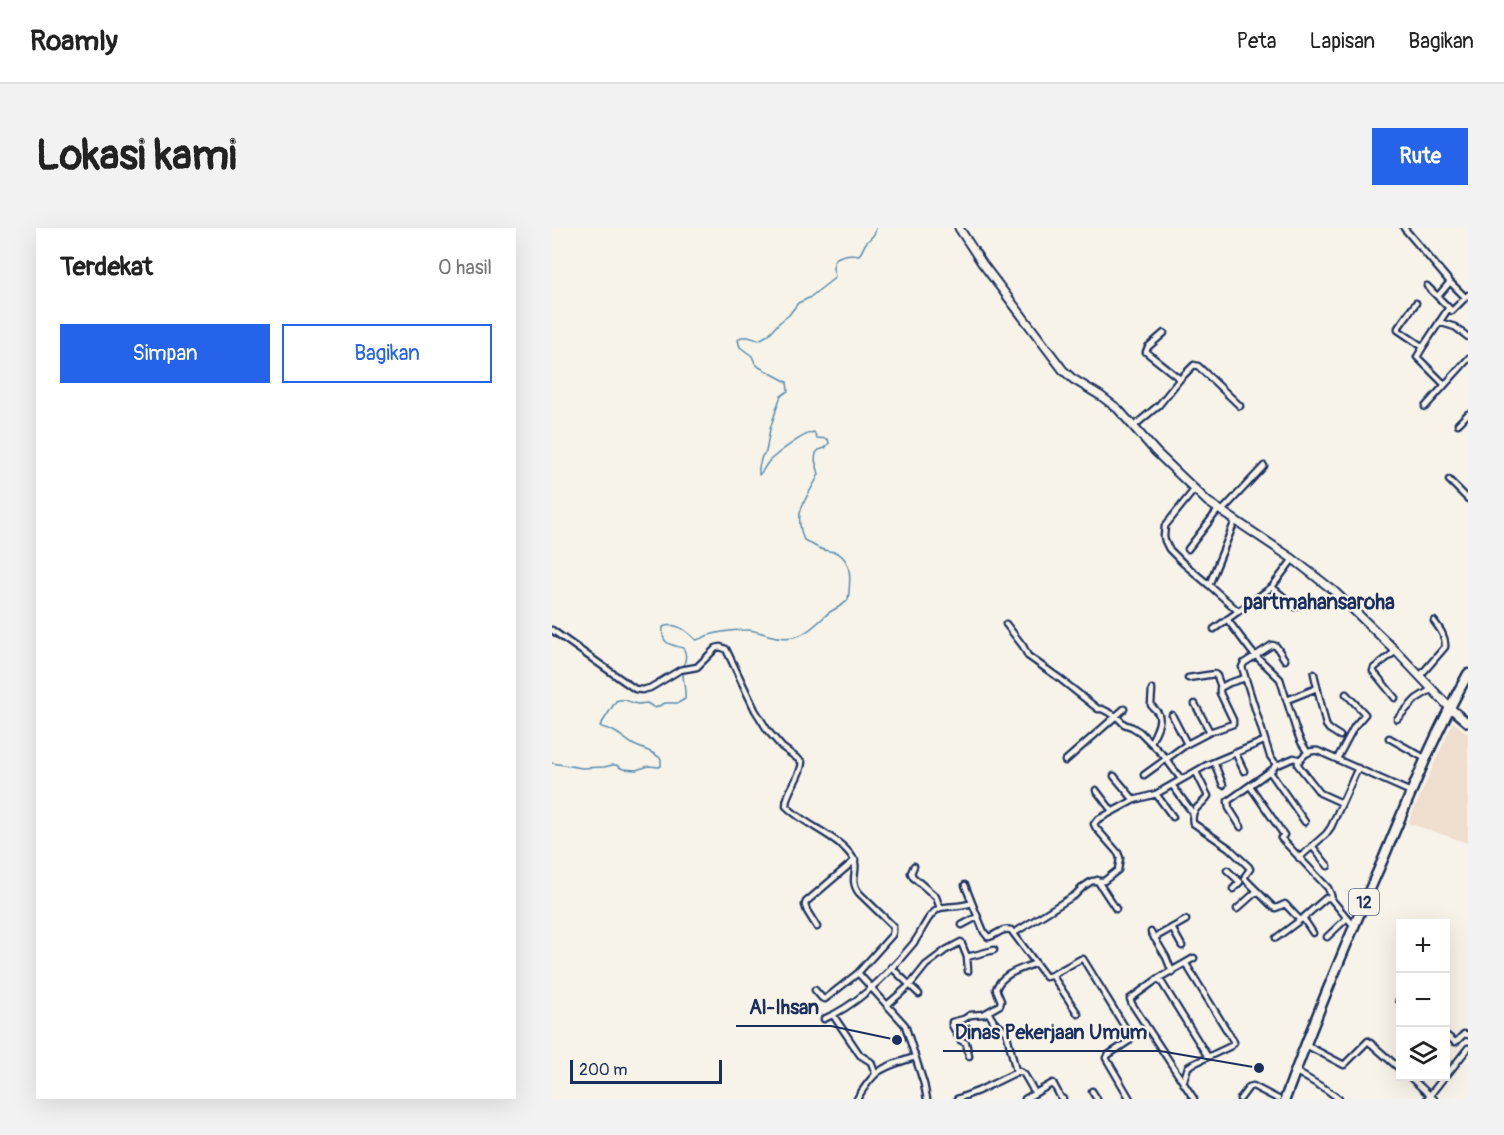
<!DOCTYPE html>
<html lang="id">
<meta charset="utf-8">
<style>
body{margin:0;font-family:Pangolin,sans-serif;background:#f2f2f2;color:#222}
.controls{position:absolute;right:18px;bottom:18px;display:grid;overflow:hidden;border-radius:0px;box-shadow:0 6px 24px #0002}
.controls button{width:54px;height:54px;display:grid;place-items:center;padding:0;border:0;border-bottom:2px solid #e0e0e0;background:#fff;color:#222;font:30px sans-serif}
.scale{position:absolute;left:18px;bottom:15px;width:152px;box-sizing:border-box;padding-left:6px;border:3px solid #1b2f5e;border-top:0;font-size:16px;line-height:21px;white-space:nowrap;color:#1b2f5e;-webkit-text-stroke:4px #f7f3e8;paint-order:stroke}
.list{margin:0;padding:0;list-style:none}
h2{display:flex;justify-content:space-between;align-items:center;height:78px;margin:0;padding:0 24px;font-size:26px}
h2 small{font-size:20px;font-weight:400;color:#767676}
.actions{display:flex;gap:12px;padding:18px 24px}
.actions a{flex:1;padding:14px 0;border:2px solid #2563eb;border-radius:0px;text-align:center;font-size:21px;color:#2563eb}
.actions .main{background:#2563eb;color:#fff}
.icon{flex:none;width:33px;height:33px;fill:none;stroke:currentColor;stroke-width:2;stroke-linecap:round;stroke-linejoin:round}
.map{position:relative;flex:none;width:916px;height:871px;overflow:hidden;border-radius:0px}
header{display:flex;align-items:center;gap:36px;box-sizing:border-box;height:84px;padding:0 30px;background:#fff;border-bottom:2px solid #e0e0e0}
header strong{font-size:28px}
nav{display:flex;gap:33px;margin-inline-start:auto;font-size:21px}
.intro{display:flex;align-items:center;justify-content:space-between;box-sizing:border-box;height:144px;padding:0 36px}
h1{margin:0;font-size:42px}
.button{padding:15px 27px;border-radius:0px;background:#2563eb;color:#fff;font-size:21px;font-weight:700}
main{display:flex;gap:36px;padding:0 36px}
aside{flex:1;background:#fff;border-radius:0px;box-shadow:0 6px 24px #0002}
.map>svg:first-child{display:block}
</style>
<header>
<strong>Roamly</strong>
<nav><a>Peta</a><a>Lapisan</a><a>Bagikan</a></nav>
</header>
<div class="intro"><h1>Lokasi kami</h1><a class="button">Rute</a></div>
<main>
<aside>
<h2>Terdekat<small>0 hasil</small></h2>
<ul class="list">
</ul>
<div class="actions"><a class="main">Simpan</a><a>Bagikan</a></div>
</aside>
<div class="map">
<svg width="916" height="871" viewBox="0 0 916 871">
<rect width="100%" height="100%" fill="#f7f3e8"/>
<filter id="ink" filterUnits="userSpaceOnUse"><feTurbulence type="fractalNoise" baseFrequency=".0167" numOctaves="2"/><feDisplacementMap in="SourceGraphic" scale="12" xChannelSelector="R" yChannelSelector="G"/><feConvolveMatrix kernelMatrix="1 2 1 2 8 2 1 2 1" color-interpolation-filters="sRGB"/></filter>
<g filter="url(#ink)">
<!-- built -->
<path fill="#efddcd" d="M901,494l15,12v109l-60,-20z"/>
<g fill="none" stroke-linecap="round" stroke-linejoin="round">
<!-- stream -->
<path stroke="#598bae" stroke-width="1.5" d="M0,535l30,5 22,-1 9,-2h3l7,4 13,1 13,-4 10,1 2,-1v-7c-8,-8 -17,-9 -27,-14 -7,-4 -13,-10 -21,-14 -4,-3 -9,-2 -13,-5l16,-25c9,-4 13,2 22,3 3,0 6,-1 9,-1l8,5 10,-5h13l7,-4c1,-9 -2,-17 -2,-26 0,-9 6,-17 0,-25 -13,-4 -22,-3 -20,-21 12,-6 24,4 33,13 5,-1 8,-3 13,-5 11,-3 25,-5 36,-5 9,-1 15,3 23,5 26,8 39,-1 57,-19 7,-7 17,-9 23,-16 2,-16 6,-41 -13,-48 -4,-1 -9,-1 -14,-3 -6,-2 -11,-6 -17,-9 -12,-31 3,-40 15,-66l-4,-14 1,-7 3,-3 6,-2 4,-5 -1,-4 -11,-1 -3,-6c-10,1 -35,20 -44,28 -5,5 -6,11 -11,15v-8l3,-11 4,-4 4,-23 9,-28 2,-5 7,-5 -1,-9 -28,-15 -4,-4 -3,-7 -12,-9 -2,-7 3,-3h7l11,3 9,-5 12,-13 9,-7 9,-12 11,-5 23,-18 3,-4 -2,-8 2,-9c8,-5 15,-6 24,-4 4,-4 4,-8 7,-12 5,-6 9,-7 10,-15"/>
<defs>
<path id="minor" d="M852,0l46,54 15,15
M875,58l25,25 16,-16
M886,68l12,-14
M864,75l-18,25v2l25,17
M887,94l16,5 13,10
M612,105l-16,14 -2,5 34,27
M892,156l-27,-27 6,-10 25,-38
M873,179l43,-48
M906,196l10,-10
M582,198l25,-21 21,-26 14,-14 4,1 42,40
M897,252l19,19
M642,262l-29,36 -1,10 1,5 4,8 14,14 26,22 29,26
M669,284l43,-46
M636,321l30,-39
M657,357l26,-64
M720,359l23,20
M675,391l24,32 29,28 16,51 5,12 7,11
M454,396l17,22 5,10 31,22 39,31h4l14,7 8,8 8,3 8,5 23,23 18,24
M662,401l58,-42 21,-28
M0,402l73,52 10,7 7,1 8,-2 30,-18 17,-3 19,-19 4,-1 6,2 29,61 13,21 14,16 20,15c-1,16 -16,28 -16,44 18,19 53,30 67,52 7,11 -5,21 6,35l34,33v6l-1,3 -34,38 47,52 19,59 3,15
M733,432l-9,-14 -4,-1 -28,18 -2,4 28,89 6,8h4l14,-6 6,2
M762,446l12,51 3,4 11,7
M868,448l25,-29c1,-10 -5,-18 -11,-26
M636,450l27,-4 2,2 4,11
M843,470l-22,-27 1,-3 22,-17
M735,472l30,-12
M643,476l15,28
M620,487l15,29
M845,491l19,-20 16,-10
M837,510l37,21
M599,514c3,-7 12,-21 7,-29 -2,-3 -5,-5 -7,-8l1,-16
M683,524l9,19
M785,531l17,-32 11,-13 -19,-20
M513,533l59,-52
M662,534l9,23
M644,544l12,24c-7,11 -18,12 -15,27l36,25 20,19 1,2 -5,7v3l28,28 3,1 9,-4 15,16
M718,544l35,50
M592,547l43,-31 23,-12 23,-8v-4l-13,-27v-5l9,-5 16,-5
M562,548l20,24
M620,557l20,27
M698,558l34,49 -3,3 47,50 3,7 1,5 22,26
M544,562l16,21
M604,566l17,23
M790,575l-22,-10 -22,-28v-3c5,-6 11,-13 20,-11l93,41
M689,599l-12,-19 -1,-7 45,-32 3,-5
M760,618l16,20
M747,630l27,-24 5,-7 27,-59
M675,642l13,12
M545,652l19,29
M413,657l7,18
M681,661l7,-7
M388,680c11,-2 21,-1 32,-5l12,29 4,5c8,-1 14,-10 23,-7l35,47 6,-2 26,39
M685,681l20,-18
M751,690l23,-20h4l2,2
M410,697l15,-8
M265,699l-10,-16 -2,-6 1,-3 49,-42
M620,700l10,18
M599,704l15,25 6,15
M462,705l61,-38 8,-8 9,-6h12l14,-11 2,-12 -2,-5 -22,-25 -2,-4 3,-4 37,-20 22,-6 51,-29 57,-24
M775,709l20,-19
M602,710l32,-18
M724,710l27,-20 10,15
M415,729l27,-7
M339,739l28,27
M500,747l29,-16h2l48,78 -2,4 -21,14 -2,3 24,41
M607,750l49,79
M263,762l7,8 3,1 33,-26
M847,772l1,1
M335,777l23,-20 16,-20 20,-15 15,-8 6,15 1,14
M436,784l6,10 12,9 10,40
M281,787l27,40 11,7 4,11
M272,791c34,-14 65,-46 88,-74 10,-11 14,-30 28,-37l-4,-11 -23,-20 -2,-4 3,-7
M894,807l9,7 2,-1 7,-7 4,1
M754,817l38,20 24,-24 32,28
M417,828l-3,-13 -6,-3 -8,-15v-3l12,-3 6,-4 14,-1 14,-8 2,-1 1,-4 -5,-12c6,-16 26,-20 40,-26
M743,843l32,19 12,9
M857,848l25,23
M894,848l22,-28
M631,855l5,-16 3,-2 40,-19 3,-4 -48,-78
M540,863l5,8
M305,871c19,-31 24,-31 58,-42
M405,871l21,-8 41,-20 5,3 11,19
M473,871l28,-16 8,15 2,1
M642,871l-62,-95 -2,-5 29,-21 35,-20
M688,871l9,-12 4,-1 25,13
M875,871l18,-23"/>
<path id="secondary" d="M407,0l23,35 81,107 10,9 28,17 17,13 38,43 52,50 85,57 41,32 62,60 53,56 19,16"/>
<path id="trunk" d="M733,871c30,-82 64,-162 99,-242 26,-62 51,-125 84,-183"/>
</defs>
<!-- minor casing -->
<use href="#minor" stroke="#1b2f5e" stroke-width="9"/>
<!-- secondary casing -->
<use href="#secondary" stroke="#1b2f5e" stroke-width="11"/>
<!-- trunk casing -->
<use href="#trunk" stroke="#1b2f5e" stroke-width="13"/>
<!-- minor -->
<use href="#minor" stroke="#f7f3e8" stroke-width="4.5"/>
<!-- secondary -->
<use href="#secondary" stroke="#f7f3e8" stroke-width="7"/>
<!-- trunk -->
<use href="#trunk" stroke="#f7f3e8" stroke-width="8"/>
</g>
</g>
<g text-anchor="middle" stroke-width="4.5" stroke-linejoin="round" paint-order="stroke">
<!-- shield labels -->
<rect fill="#f7f3e8" stroke="#5d6a87" stroke-width="1.5" x="797" y="661" width="30" height="26" rx="4.5"/>
<g font-size="16" font-weight="bold" fill="#1b2f5e">
<text x="812" y="680">12</text>
</g>
<!-- quarter labels -->
<g font-size="21" font-weight="bold" fill="#1b2f5e" stroke="#f7f3e8">
<text x="767" y="381">partmahansaroha</text>
</g>
</g>
<!-- callouts -->
<path fill="none" stroke="#1b2f5e" stroke-width="2" d="M345 812L279 798H184M707 840L608 823H391"/>
<g fill="#1b2f5e" stroke="#f7f3e8" stroke-width="2">
<circle cx="345" cy="812" r="6"/>
<circle cx="707" cy="840" r="6"/>
</g>
<g font-size="20" text-anchor="middle" font-weight="bold" fill="#1b2f5e" stroke="#f7f3e8" stroke-width="4.5" stroke-linejoin="round" paint-order="stroke">
<text x="232" y="786">Al-Ihsan</text>
<text x="499" y="811">Dinas Pekerjaan Umum</text>
</g>
</svg>
<div class="controls">
<button>+</button>
<button>−</button>
<button><svg class="icon" aria-label="layers" viewBox="0 0 24 24"><path d="M12 4l9 5-9 5-9-5zM3 14l9 5 9-5"/></svg></button>
</div>
<div class="scale">200 m</div>
</div>
</main>
